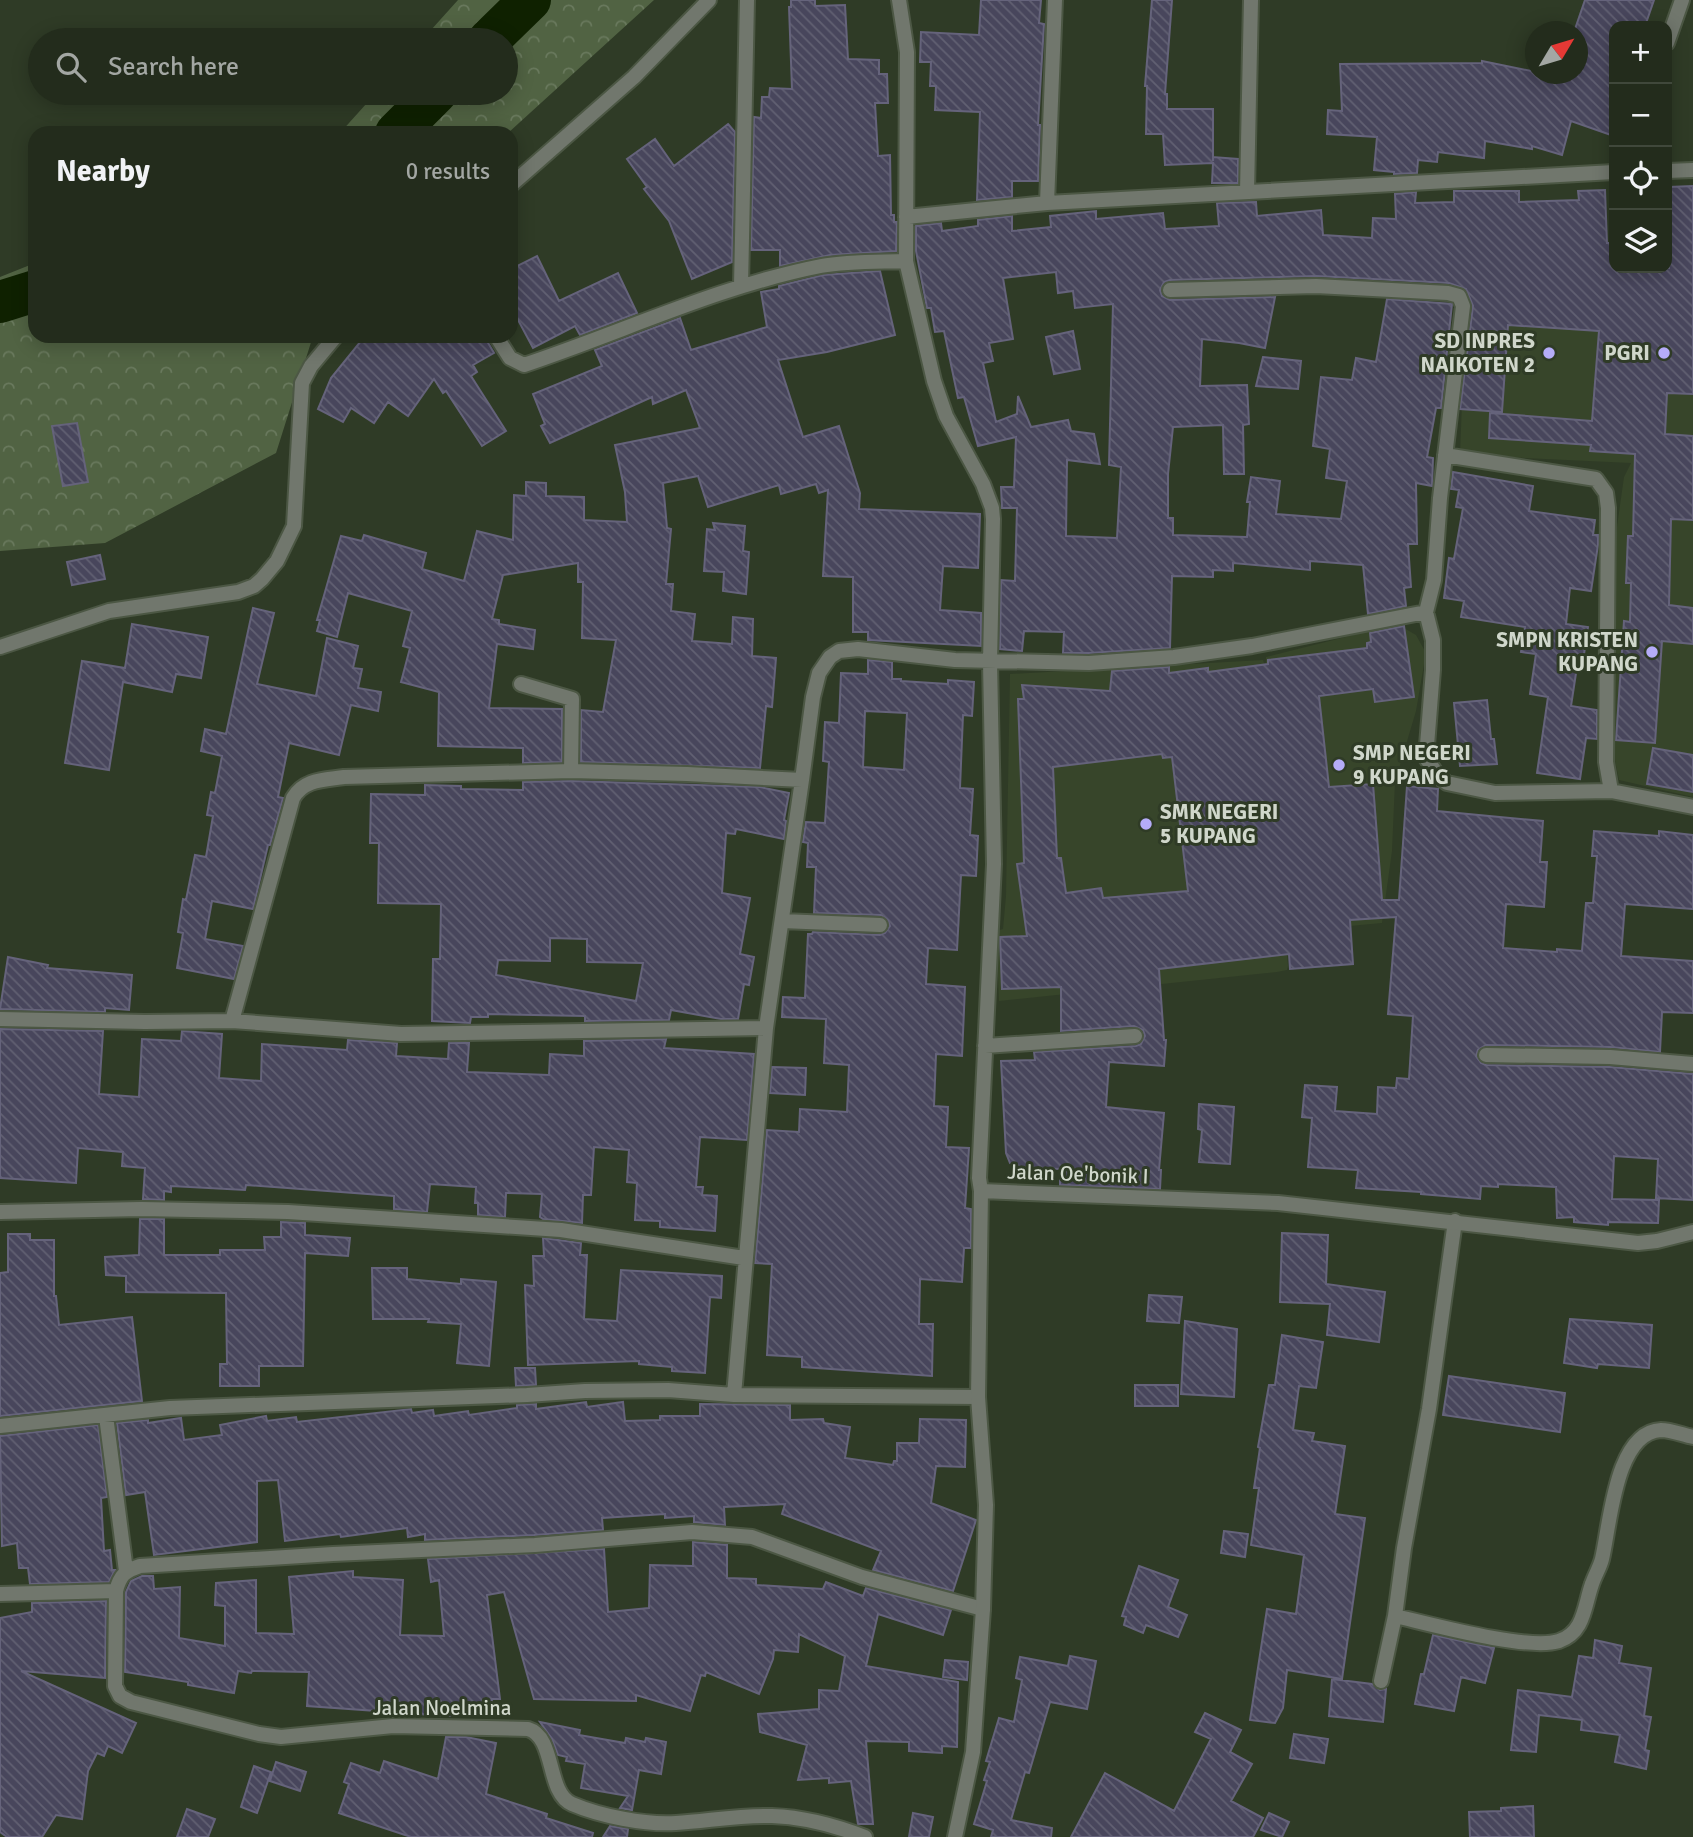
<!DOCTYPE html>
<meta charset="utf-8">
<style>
body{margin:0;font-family:Signika,sans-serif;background:#2b3425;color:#f1f3f6}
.controls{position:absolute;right:21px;top:21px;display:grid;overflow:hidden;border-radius:14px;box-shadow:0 4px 18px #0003}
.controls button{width:63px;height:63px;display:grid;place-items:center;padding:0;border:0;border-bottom:2px solid #40483b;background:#232c1c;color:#f1f3f6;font:35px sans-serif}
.compass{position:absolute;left:1525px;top:21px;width:63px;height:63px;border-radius:50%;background:#232c1c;box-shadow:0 4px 18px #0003;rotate:52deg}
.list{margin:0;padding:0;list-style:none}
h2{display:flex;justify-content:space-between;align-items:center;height:91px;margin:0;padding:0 28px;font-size:30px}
h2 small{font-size:23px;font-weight:400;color:#a3a7a3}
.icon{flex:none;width:38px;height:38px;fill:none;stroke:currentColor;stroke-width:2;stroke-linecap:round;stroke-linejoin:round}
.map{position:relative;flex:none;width:1693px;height:1837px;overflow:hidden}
.search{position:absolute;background:#232c1c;box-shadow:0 4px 18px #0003;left:28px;top:28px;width:490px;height:77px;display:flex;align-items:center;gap:18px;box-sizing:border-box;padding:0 24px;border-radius:38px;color:#a3a7a3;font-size:26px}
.panel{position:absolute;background:#232c1c;box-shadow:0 4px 18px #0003;left:28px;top:126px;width:490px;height:217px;border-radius:21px}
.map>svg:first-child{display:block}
</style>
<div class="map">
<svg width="1693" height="1837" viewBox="0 0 1693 1837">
<defs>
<pattern id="forest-crowns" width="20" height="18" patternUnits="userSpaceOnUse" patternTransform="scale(1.75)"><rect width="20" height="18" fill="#516343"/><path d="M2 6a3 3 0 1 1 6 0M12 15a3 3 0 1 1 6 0" fill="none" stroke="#69795d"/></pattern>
<pattern id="building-back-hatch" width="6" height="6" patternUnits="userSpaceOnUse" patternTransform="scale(1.75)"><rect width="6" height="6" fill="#48465c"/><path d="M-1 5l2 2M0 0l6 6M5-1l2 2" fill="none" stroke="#616072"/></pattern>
</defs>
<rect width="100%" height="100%" fill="#2f3b26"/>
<!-- built -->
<path fill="#37452a" d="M1467,267l171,7 55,-6v529l-74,-17 -8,-39 1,-179 12,-85 7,-14 -171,-8z
M1397,624l19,11 10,18 -10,58 -21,71 -3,69 -10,72 -97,9 3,34 -1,4 -10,2 -278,29 -3,-70 7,-2 3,-33 4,-222 253,-14 3,9v-12z"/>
<!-- forest -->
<path fill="url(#forest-crowns)" d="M458,0h196l-146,133h-168l36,-40h130v-53h-84z
M35,263v73h278l-37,117 -171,90 -105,8v-274z"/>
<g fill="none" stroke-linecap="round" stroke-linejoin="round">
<!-- river -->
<path stroke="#0f2100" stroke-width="42" d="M489,40l41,-40
M396,133l40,-40
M0,302l35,-11"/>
</g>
<!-- building -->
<path fill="url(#building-back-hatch)" stroke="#65637b" stroke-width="2" fill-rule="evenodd" d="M791,0h24v6l30,-1 3,54 31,1v14h8l1,29h-13l3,53 12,-1 1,60h3v7h3l-1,29 -66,4 -50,11v-16h-29l3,-133 7,1 1,-21h7l1,-9 22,1 -3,-82h2z
M981,0h60l-2,23 5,1 -6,101h2l-2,56h-26v16l-35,3 3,-88 -45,-2 1,-24h-6l1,-24h-11l1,-30 58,3z
M1152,0h20l-7,94h2v15h46v52v-4l25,2v24h-26l1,-20 -48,2 -2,-31h-17l1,-48h-2z
M1585,0h69l-9,26h-31v110l-43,-15 -9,34 -30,-9v3l-47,-8 -1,17 -46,-6 -1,10 -19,-2 -1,13 -23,1v-2l-20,-2 3,-33 -50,-3 1,-24 14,1 -2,-47 142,-1v-2l89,18 2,-5h5v-42h-4z
M728,124l7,8 -3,130 -40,17 -23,-58 -25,-32 3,-2 -20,-28 28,-20 19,27z
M1693,186v208l-26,-1 -2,41 28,2v84l-22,-1 -2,86 24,3v36l-31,-3 -7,102 -39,-3 8,-119 6,1 1,-39h-5l2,-47h5l2,-82 -45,-3 1,-6 -102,-7 1,-25 102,8 7,-90 -91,-6 -6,87 -42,-3 13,-103 -7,-17 -17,-6 -133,-7 -146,4 -6,2 -4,8 2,6 8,4 105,-3 -10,51 -26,-5 -37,-4 -2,47 47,-1 2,39 -6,1 1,49h-20l-1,-49 -50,2 -5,47v44h5v17l74,2 3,-35h-3l4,-25 29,4 -4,33 65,5 6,-38 -21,-3 4,-29 -17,-3 8,-69 31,3 4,-22 20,4 11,-63 65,5 -11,104h-5l-9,49 6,1 -1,28 -16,-3 1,61h-9l3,43 -7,1 2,18 -38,8 -5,-49 -53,-4v9l-77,-7v8l-20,-1v7l-41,-1 -2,72 -81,5h-26l1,-21 -40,-1 -2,20 -22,-2 1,-69 14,1 2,-73h-15l-1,-21h13l2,-50 -38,9 -14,-49 -6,1 -14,-67 -9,1 -4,-24h-4l-11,-57v-25l25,-3 1,8 36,-5v-6l34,-4v15l39,-4 -1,-11 46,-5v8l67,-6 2,16 54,-3 -2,-23 39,-1 1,14 64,-6 2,25 49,3 1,-20 23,1 -1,-25 21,-2 -1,11 39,-1v-11h65v11l60,-2 -1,-9 27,-1 2,53h7v25h55v-81zM1056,272l2,21 15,-2 2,17 38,-4 -4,161 12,2 -4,71 -51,-2 1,-76 33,4 -6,-30 -23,-3 -3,-11 -37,7 -13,-31 -1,18 -21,8 -13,-59 10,-2 -4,-18 24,-4 -10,-61z
M537,256l22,45 59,-28 19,40 -57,22 -5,-9 -42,22 -16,-30 -6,3v-52z
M880,271l15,64 -68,17 -49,8 25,77 36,-11 21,67 -1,16 121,5 -2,54 -35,-2 -3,44 41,3v33l-113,-6v-8h-15v-55l-30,-1 5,-86 -9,3 -3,-9 -35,10 -2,-9 -71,22 -10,-31 -35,7 4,45 4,1 -5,55h7l-2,27 24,3 -3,27 40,3 1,-27 20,2 -1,37 24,2 -4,49 -6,-1 -6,62 -179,-6v-52l22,2 13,-72 -34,-2 1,-56h-5v-19l-75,12 -11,44 7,1v4l36,6 -2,19 -36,-5 -8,64 73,1v53l-39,1v-15l-85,-2 1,-54 -38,-10 9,-34 -7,-2 9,-35 -64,-18 -11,44 -20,-6 3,-11h-3l24,-84 21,5 2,-6 62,18 -4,16 42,12 13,-50 36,9 1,-45 12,1v-14l20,1v13l38,1v23l43,2 -2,-30 -10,-47 85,-17 -14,-38 -33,14 -1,-7 -102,46 -9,-17 4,-2 -12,-30 69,-28 -7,-16 85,-32 11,32 76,-23 -6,-35 18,-3v-3l44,-11z
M1073,331l7,38 -26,5 -8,-37z
M365,336h119l10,17 -21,12 4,7 -6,4 35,55 -24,15 -36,-55 -3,2 -9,-14 -26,37 -20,-14 -14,21 -23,-15 -8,14 -25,-13 13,-31z
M1263,357l38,4 -3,28 -42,-3z
M77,423l11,59 -25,4 -11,-60z
M1453,472l80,14 -4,25 66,9 -2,15h5v10l-7,46 -21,-3 -4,36 22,3 -5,34 -5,-1 -7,46 26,4v29l-11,-1 -6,41 -43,-6 11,-76 -18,-3 6,-40 -15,-2 4,-25 -64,-10 3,-16 -20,-3 5,-40 5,1 9,-51 -7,-1 3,-17 -8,-1z
M713,523l32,3 -2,25 6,1 -3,42 -23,-3 1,-19 -20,-1 3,-42 8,1z
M100,555l5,24 -33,6 -5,-23z
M253,608l21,5 -17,71 59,12 11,-58 31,8 -5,22 9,1 -4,19 23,4 -3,19 -27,-6 -12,50 -50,-12 -11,54 5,1 -13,47h-2l-15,64 -41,-8 -7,38 38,7 -9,33 -57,-11 6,-35 -5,-1 5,-33 3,1 9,-45 11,2 7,-41 -6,-1 4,-23 4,1 7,-37 -21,-5 4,-22 21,5z
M132,624l76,13 -7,41 -25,-4 -4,18 -49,-10 -14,88 -44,-7 17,-102 43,7z
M1404,626l10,71 -39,5 -2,-13 -54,7 10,91 44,-3 9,116h17l8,-114 31,3 -1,22 106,10 -3,41h7l-3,45 -38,-3 -3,44 54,4v-3l25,2 4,-48h7l4,-47h-5l2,-25 65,5v-5l34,4v74l-68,-5 -4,52 72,5v52l-31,-1 -2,40 -50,-5 -124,-2 -8,5 -2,6 5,7 5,2 124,2 83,7v126l-37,-2 2,-39 -44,-3 -2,43 47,1 -1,23 -50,-1v3l-34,-3v-5l-17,1 -1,-31 -58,-3v3l-17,-1 -1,13 -59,-5v-2l-65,-4 2,-18 -50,-3 4,-49 -10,-1 3,-32 32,2 -2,24 42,3 1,-27 18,1 1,-10 12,1 4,-63 -25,-2 8,-97 -46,3 3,44 -63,5 -1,-15 -130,15 5,71h2l-2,26 -55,-4 -3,45 58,6 -5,57h2l-1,19 -100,-4v-16l-43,-2 -7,-4 -4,-10 -5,-92 34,-1 -1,-8 102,-6 5,-2 4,-8 -2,-6 -9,-4 -73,5v-44l-59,2 -2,-52 27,-1 -10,-72 7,-1 -6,-164h6l-2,-14 88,6 2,-20 57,-4v6l39,-5v4l60,-8v-4l99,-12v-5l4,-1 -1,-9zM1162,754l1,4 9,-1 16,134 -85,7 -2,-10 -35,5 -5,-35h-4l-4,-91z
M868,660l24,2v17h9v2l47,3v-4l26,2 -2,34 -9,-1 -3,73 13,1 -3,46 8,1 -2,40 -15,-1 -4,75 -29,-2 -2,36 39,3 -3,69 -26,-2 -2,52 14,1 -2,40 23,1 -4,60 6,1v39h-7l-2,34 -42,-3 -1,45h14l-1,52 -130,-9v-10l-35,-2 5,-91 -17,-1 12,-133 32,2 1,-23 47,3 2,-47 -25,-2 2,-44 -44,-2 1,-20 22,1 3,-64h4l1,-2 67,3 5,-2 5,-7 -2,-6 -7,-5 -67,-2 2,-46h-9l1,-24 -5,-1 3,-20 19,1 4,-61 -6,-1 2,-39 14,1 2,-50 27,1zM865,711l42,2 -3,57 -41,-3z
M1487,700l4,39h3l3,25 -37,2 -6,-63z
M1653,748l40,7v37l-46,-8z
M571,781l189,6 29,6 -5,27 2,1 -2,18 -48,-10 -1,5 -9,-1 -4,60 28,5 -10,56 14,3 -5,28 -5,-1 -6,35h-17l-50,-9 -2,10 -84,1v-5l-97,-2v3h-17l-1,6 -38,-2 1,-62h7l1,-55 -63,-1 1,-60h-9l1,-49 54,1v-10l36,1v3l62,1v-8zM550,938l37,1v23l56,1 -7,38 -140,-26 2,-15 52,1z
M8,957l40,8 -1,3 85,7 -3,35 -24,-2v4l-105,-3z
M0,1029l103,2 -4,63 40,3 3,-58 39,2 1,-10 40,3 -3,44 42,3 1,-37 85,6 1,-10 49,3 -1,13 52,3 1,-16h20l-2,29 82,3 1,-21 34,2v-15l82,-2 -2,9 90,6 -7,86 -47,-3 -4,50h7l-1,8 15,1 -2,35 -55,-4v-6l-25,-1 2,-37 -10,-1 2,-32 -35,-3 -3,48h-8l-1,28 -39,-4 -3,-2 2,-23 -36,-1 -1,24 -27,-2v-12h-3l1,-16 -46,-3 -3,28 -33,-3v-13l-148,-11 -1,5 -74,-4v6l-7,-1v9l-21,-1 2,-31 -23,-2 1,-14 -45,-4 -2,35 -76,-5z
M772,1067l34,1 -1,27 -35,-2z
M1199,1104l35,3 -4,57 -31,-2 3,-32 -4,-1z
M140,1219h24v36h56v-5h45l-1,-13h17v-15l24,1v12l45,3 -2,18 -43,-3 -2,113h-44v20h-39v-22h7l-1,-71 -100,-1v-16l-20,-1 -1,-18 34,-2z
M1282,1233l46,2 -2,49 59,8 -6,50 -52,-7 3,-31 -50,-2z
M8,1234h22v6h24v56h2l3,29 73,-8 10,84 -142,15v-143l8,-1z
M543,1238l38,5 -1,12h7l-3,64 33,2 4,-51 101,6 -1,22 -11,-1 -5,76 -33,-2v-4l-33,-3v-3l-111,4 -3,-80 9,1 -1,-30h11z
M372,1268h35v11l54,5v-5l35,3 -7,84 -32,-3 4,-39 -33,-2 1,-3h-56z
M1149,1295l33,2 -3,26 -32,-2z
M1570,1319l82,6 -3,43 -51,-4 -1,4 -33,-5z
M1185,1321l52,8 -3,68 -53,-3z
M1282,1335l41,7 -7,46 -17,-2 -6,44 21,3 -2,8 33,5 -10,68 30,4 -23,161 -55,-9 -4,38 -8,15 -25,-3 17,-111 29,5 8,-59 -53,-10 8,-57h-5l6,-40 -2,-1 11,-62h6z
M515,1368h20l1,17 -20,1z
M1449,1376l116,17 -5,39 -117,-17z
M1135,1385h43v21h-43z
M586,1402l1,5 36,-5 2,19 35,-1v-4h40v-12l90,1v15l33,-1 1,4 26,4 -5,31 48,7 1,-4h3v-18h22l1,-24 46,1 -1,47 -29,-1 -5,37 45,17 -23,71 -80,-21 8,-19 -99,-37 3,-10 -61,3 1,18 -31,-3v-6l-29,2v-4l-63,4 1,12 -69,5 -109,5v-6l-17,3 -1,-9 -66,9 -1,-3 -55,7 -7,-61 -21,1v61l-103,13 -9,-63 -19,3 -9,-72 31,-3v3l33,-5 3,22 38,-5 -2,-10 46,-9 1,5 29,-4 1,5 114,-13 1,4 21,-3 1,6 34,-5 1,4 48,-7v-3l19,-1v5z
M98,1425l9,72 -6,1 3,53 6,-1 2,20h3l-6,12 -79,2 -2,-16h-9l-2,-25 -15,3 -2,-110z
M1224,1531l24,3 -3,23 -24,-4z
M693,1542l34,3v33l29,1v6l67,4 3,-7 37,14 3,-8 85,22 -8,25 -65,-21 -12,52 92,16 -1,65 -15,-1v7l-33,-2v-9l-43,-1 7,83h-15l-7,-43 -22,2v-5l-31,2 9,-35 -47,-13 -2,-18 61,-5v-19l20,1 6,-35 -46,-22 -1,18 -24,-2 -1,9 -14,35 -53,-22 -1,4 -4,-1 -11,36 -54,-16v6l-102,-2 -30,-107 -17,3 13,104h-8l-1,12 -44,5 -140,-10 2,-34 -57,-1 -1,2 -13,-2 -4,22 -46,-8v-3l-63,-10 1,-80 5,-11 11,-5h11l1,13 26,-2 -1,51 46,8v-40l-10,-1 1,-22 40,-3v53l38,1 -5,-57 64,-6v6l50,3 -3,55 44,1 -5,-56 -8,2 -3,-23 176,-10 4,63 41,-4 1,-43 43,1z
M1139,1566l39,14 -10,27 19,8 -9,22 -32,-12 -3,8 -19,-8 2,-8 -4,-1z
M106,1601l-1,77 -84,-7 115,52 -14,30 -14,-7 -4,10 -7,-3 -9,18 -6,48 -26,-4 -14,22h-35l-7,-5v-214l32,-6v-9z
M1433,1635l61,13 -9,35 -24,-6 -7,34 -39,-7 6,-30h3z
M1595,1640l27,6 -3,17 32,5 -7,48 7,1 -6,33 4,1 -3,18 -31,-7 5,-27 -39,-5 1,-10 -43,-5 -3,37 -25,-2 7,-60 54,7 7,-41 14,2z
M1070,1656l26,5 -9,48 -37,-7 -21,71 -4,-1 -14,48 41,8 -1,9h-60l2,-7 -19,-6 13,-43 -3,-1 6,-18 -4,-1 13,-43 15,4 8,-42 -6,-2 4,-21 48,9z
M945,1660l23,2 -1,18 -24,-3z
M1332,1679l40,5 8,6 6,-1 -3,33 -54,-6z
M1205,1713l36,17 -11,22 22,12 -21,37 32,17 -10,19h-182l34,-64 69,38 37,-72 -16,-7z
M540,1722l40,8 -1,5 46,8 1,-5 19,4 1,-4 20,4 -5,32 -22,-4 -7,40 -12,-2 8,-12 -47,-8 4,-24 -19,-3 1,-4 -9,-2 -6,-16z
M1294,1734l34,5 -4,24 -34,-5z
M446,1737h20l30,6 -10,51 61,20 -1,4 47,15 -1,4h-181l-72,-24 10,-29 -5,-2 7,-19 29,10 4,-12 54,18z
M276,1762l30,10 -6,19 -30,-10z
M254,1766l17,6 -14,41 -16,-6z
M1533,1806l1,31h-64l-1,-25 32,-1v-3z
M187,1809l28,10 -7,18h-31z
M913,1813l20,4 -4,20h-20z
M1269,1813l20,9 -7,15 -21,-7z
M610,1826l18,3 -1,8h-24z"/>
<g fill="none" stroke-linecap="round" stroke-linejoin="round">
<defs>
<path id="minor" d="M899,0l8,52 -1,209 28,120 12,35 37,68 9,24 1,11 -3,143 4,202 -15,314 2,13
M1667,43l15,-43
M1667,171l26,-1
M511,185l123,-108 75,-77
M1247,192l4,-192
M1047,203l8,-203
M906,217l141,-14 567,-31
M741,286l6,-286
M496,336l14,22 14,7c99,-33 195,-79 297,-99 28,-5 57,-4 85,-5
M1445,455l151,24 10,14 2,15 -2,254 5,29 82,16
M1426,612l7,28v30l-7,88 13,19 8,6 48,10 116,-2
M0,647l109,-36 129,-19 16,-6 8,-7 15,-18 17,-35 8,-143 9,-17 25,-30
M521,684l51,15 -1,72
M802,780l11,-83 6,-24 11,-16 9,-6 19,-2 97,11 134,3 85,-6 78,-11 174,-34 8,-32 6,-82 23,-192 -4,-10 -11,-3 -132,-7 -146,4
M782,921l98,4
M0,1019l145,3 87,-1 169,13 365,-6
M232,1021l61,-223c11,-19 31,-18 51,-21l227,-6 116,3 115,6 -36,248 -32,367
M985,1046l150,-10
M1486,1055l124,2 83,7
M0,1212l141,-3 147,3 273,18 183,28
M106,1416l20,155
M0,1426l170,-18 357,-13 58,-4 83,-1 66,5 244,2
M116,1591l-1,95 5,10 11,6 128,32 22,3 112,-11 135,3c28,8 18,64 44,75 28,12 73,21 104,19 32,-2 64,-8 96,-7 33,1 62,9 93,21
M0,1594l116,-3c4,-16 9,-20 24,-25l193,-12 202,-9 157,-13 60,5 110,40 121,32
M1395,1616c35,8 133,35 164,25 26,-9 25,-35 33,-57 3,-9 8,-17 10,-25 8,-33 13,-127 59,-129 10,0 22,5 32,7
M1381,1681l14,-65 9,-68 25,-139 26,-188"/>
<path id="tertiary" d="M955,1837l18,-85 10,-143 3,-104 -8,-108 3,-206 297,12 360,40 19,-2 36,-9"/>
</defs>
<!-- minor casing -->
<use href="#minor" stroke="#4c5744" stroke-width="18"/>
<!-- tertiary casing -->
<use href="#tertiary" stroke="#4c5744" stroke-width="18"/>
<!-- minor -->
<use href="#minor" stroke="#71776d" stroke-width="14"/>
<!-- tertiary -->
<use href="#tertiary" stroke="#71776d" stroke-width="14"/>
</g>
<!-- markers -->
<g fill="#b5acf8" stroke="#2f3b26" stroke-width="2.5">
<circle cx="1549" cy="353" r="7"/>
<circle cx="1664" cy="353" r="7"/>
<circle cx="1652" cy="652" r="7"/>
<circle cx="1339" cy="765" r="7"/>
<circle cx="1146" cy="824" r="7"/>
</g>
<g text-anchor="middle" stroke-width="6" stroke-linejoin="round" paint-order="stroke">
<!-- poi labels -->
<g font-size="21" font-weight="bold" fill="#d0d7cb" stroke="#2f3b26" text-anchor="end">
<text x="1535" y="348">SD INPRES<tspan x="1535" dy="24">NAIKOTEN 2</tspan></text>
<text x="1650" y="360">PGRI</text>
<text x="1638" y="647">SMPN KRISTEN<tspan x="1638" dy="24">KUPANG</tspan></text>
<text x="1353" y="760" text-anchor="start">SMP NEGERI<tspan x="1353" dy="24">9 KUPANG</tspan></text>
<text x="1160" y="819" text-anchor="start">SMK NEGERI<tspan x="1160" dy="24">5 KUPANG</tspan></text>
</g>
<!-- street labels -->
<g font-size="21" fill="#d0d7cb" stroke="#2f3b26">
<text transform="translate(1078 1174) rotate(2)" y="7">Jalan Oe'bonik I</text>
<text x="442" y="1715">Jalan Noelmina</text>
</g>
</g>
</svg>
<div class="controls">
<button>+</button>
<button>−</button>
<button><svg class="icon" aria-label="locate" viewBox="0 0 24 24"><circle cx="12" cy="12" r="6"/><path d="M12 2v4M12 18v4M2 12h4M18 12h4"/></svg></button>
<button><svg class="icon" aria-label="layers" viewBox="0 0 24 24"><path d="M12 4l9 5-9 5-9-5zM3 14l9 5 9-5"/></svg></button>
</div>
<svg class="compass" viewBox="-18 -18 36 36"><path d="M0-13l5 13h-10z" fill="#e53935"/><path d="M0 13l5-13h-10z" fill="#a3a7a3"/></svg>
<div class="search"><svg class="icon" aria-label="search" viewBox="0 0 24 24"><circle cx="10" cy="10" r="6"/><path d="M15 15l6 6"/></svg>Search here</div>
<section class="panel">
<h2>Nearby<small>0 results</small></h2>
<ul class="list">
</ul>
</section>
</div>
